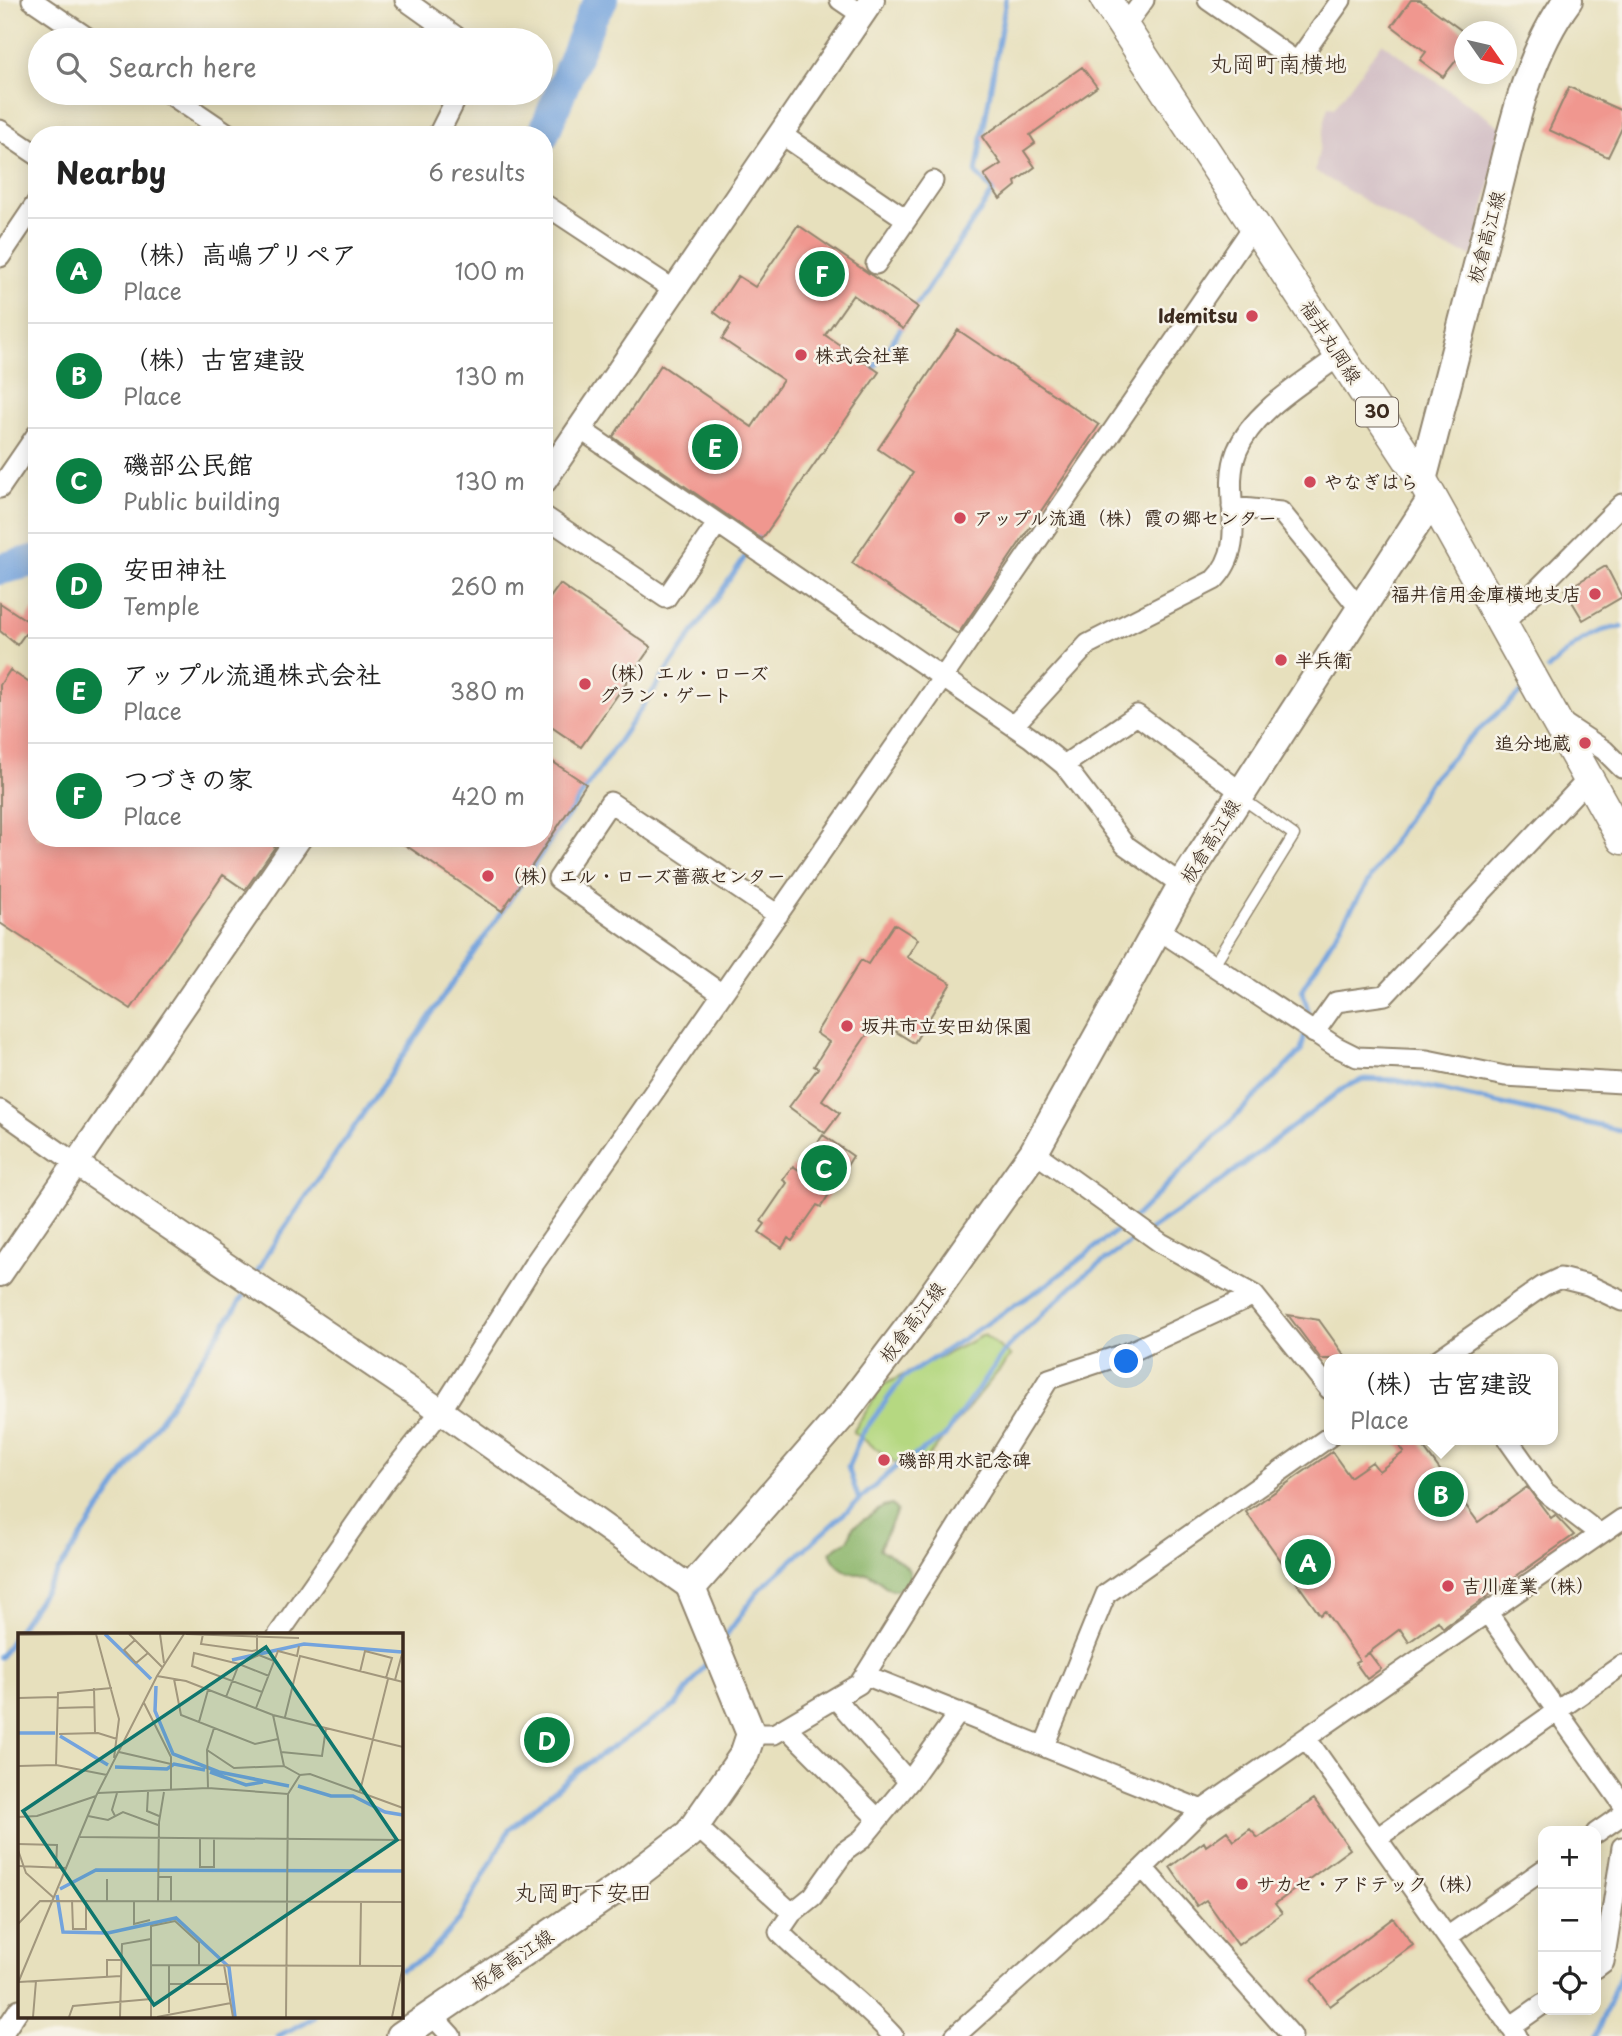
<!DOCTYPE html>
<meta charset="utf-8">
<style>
body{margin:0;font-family:"Playpen Sans","Klee One",sans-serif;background:#f2f2f2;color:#222}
.controls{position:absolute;right:21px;bottom:21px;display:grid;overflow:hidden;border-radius:14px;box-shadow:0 4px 18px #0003}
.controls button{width:63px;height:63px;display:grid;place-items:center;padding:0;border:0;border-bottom:2px solid #e0e0e0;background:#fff;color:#222;font:35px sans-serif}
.compass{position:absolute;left:1454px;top:21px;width:63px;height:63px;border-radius:50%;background:#fff;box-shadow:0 4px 18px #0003;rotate:124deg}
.you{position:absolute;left:1127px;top:1362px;width:24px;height:24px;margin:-18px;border:5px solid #fff;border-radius:50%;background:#1a73e8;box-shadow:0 0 0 10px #1a73e833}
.badge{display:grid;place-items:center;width:46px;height:46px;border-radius:50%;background:#0b8043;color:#fff;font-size:23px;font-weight:700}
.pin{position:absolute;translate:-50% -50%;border:4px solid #fff;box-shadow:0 2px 7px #0006}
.popup{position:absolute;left:1324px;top:1354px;width:234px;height:91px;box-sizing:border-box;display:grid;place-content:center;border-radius:14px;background:#fff;filter:drop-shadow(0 2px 5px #0005);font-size:23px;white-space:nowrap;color:#767676}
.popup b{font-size:26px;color:#222}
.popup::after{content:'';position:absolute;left:50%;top:100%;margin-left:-14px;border:14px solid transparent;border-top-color:#fff}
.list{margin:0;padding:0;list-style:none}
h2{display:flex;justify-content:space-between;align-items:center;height:91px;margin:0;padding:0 28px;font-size:30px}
h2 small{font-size:23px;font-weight:400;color:#767676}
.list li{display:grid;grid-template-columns:46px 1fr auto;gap:21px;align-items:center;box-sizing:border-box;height:105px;padding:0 28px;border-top:2px solid #e0e0e0}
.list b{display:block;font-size:26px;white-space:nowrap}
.list p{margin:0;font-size:23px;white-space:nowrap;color:#767676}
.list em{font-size:23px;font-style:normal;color:#767676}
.icon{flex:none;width:38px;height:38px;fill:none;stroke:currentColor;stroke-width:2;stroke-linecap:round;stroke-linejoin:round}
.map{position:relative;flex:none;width:1622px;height:2036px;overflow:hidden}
.search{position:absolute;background:#fff;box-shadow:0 4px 18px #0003;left:28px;top:28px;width:525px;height:77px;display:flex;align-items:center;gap:18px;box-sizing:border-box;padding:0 24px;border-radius:38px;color:#767676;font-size:26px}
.panel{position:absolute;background:#fff;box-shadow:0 4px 18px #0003;left:28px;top:126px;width:525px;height:721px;border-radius:28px}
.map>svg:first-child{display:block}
</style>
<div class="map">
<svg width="1622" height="2036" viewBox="0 0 1622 2036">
<rect width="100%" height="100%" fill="#f7f3e8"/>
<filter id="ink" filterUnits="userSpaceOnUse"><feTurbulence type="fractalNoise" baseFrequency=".0143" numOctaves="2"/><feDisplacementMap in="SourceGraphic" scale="14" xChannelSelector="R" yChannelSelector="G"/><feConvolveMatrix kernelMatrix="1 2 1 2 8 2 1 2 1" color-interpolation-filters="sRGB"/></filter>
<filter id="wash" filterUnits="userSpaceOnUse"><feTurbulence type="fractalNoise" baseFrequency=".00686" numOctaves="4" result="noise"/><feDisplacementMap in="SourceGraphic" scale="28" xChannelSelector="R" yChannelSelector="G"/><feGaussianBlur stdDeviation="1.57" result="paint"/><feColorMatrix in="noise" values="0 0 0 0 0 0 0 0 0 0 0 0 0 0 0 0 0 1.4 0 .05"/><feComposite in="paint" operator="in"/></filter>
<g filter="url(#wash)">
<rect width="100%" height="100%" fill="#e7e0bd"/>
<!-- industrial -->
<path fill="#d2bec4" d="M1382,43l120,85 -28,128 -33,-10 -126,-75 13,-65 6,2z"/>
<!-- green -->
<path fill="#b5d881" stroke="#788150" stroke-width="2" d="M984,1335l27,21 -86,105 -19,9 -53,-38 30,-47z"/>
<!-- forest -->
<path fill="#90b86f" stroke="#667146" stroke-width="2" d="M892,1505l5,6 -18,38c15,9 33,13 32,34 -24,17 -24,-1 -44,-10 -16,4 -32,-5 -37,-21l19,-13 4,-12 30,-20z"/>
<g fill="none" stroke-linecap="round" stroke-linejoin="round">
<!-- stream -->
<path stroke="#73a3dd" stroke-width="5" d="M913,310l80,-118 -17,-19 30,-173
M870,374l34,-50
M1548,669c21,-20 44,-41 74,-42
M1150,1230l63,-43 132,-100 19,-8 32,1 226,51
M255,1276l14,-25 493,-719
M859,1500l-11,-33 14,-33 41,-56 146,-95 88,-68 164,-164 8,-37 -7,-25 127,-206 41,-45 56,-50
M722,1641l37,-51 137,-123 48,-30 64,-90 75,-71 58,-41
M0,1657l249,-369
M401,1970l26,-14 32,-36 50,-90 69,-60 98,-65 34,-47
M278,2036l36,-19
M1596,2036l26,-66"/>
<!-- river -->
<path stroke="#73a3dd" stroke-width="32" d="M543,135l49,-120 10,-15
M0,569l37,-9"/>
</g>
<g id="blocks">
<!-- building -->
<path fill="#f0978f" d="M1411,0h9l45,33v16l-22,28 -23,-17 6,-8 -34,-26z
M1082,67l15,20 -67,48 5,8 -11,8 11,16 -20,15 1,4 -16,13 -16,-24 17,-11 -19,-27z
M1569,87l53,24v17l-14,29 -59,-27z
M798,225l120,82 -15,22 -50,-34 -28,40 54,37 -117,167 -149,-102 48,-72 91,62 31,-47 -61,-41 9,-14 -17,-13 24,-36 17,11z
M958,330l141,95 -141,209 -106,-71 61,-90 -35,-24z
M1606,566l16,31 -39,23 -18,-30z
M560,584l91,63 -70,100 -37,-25v-116z
M0,603l26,17 11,-16v39l-12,-9 -8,11 -17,-14z
M10,670l27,18v150h224l14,9 -30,43 -22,-15 -92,134 -131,-86v-238z
M544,756l42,28 -84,127 -107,-73h149z
M894,924l24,15 -11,18 44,26 -37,60 -37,-23 -55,80 18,13 -15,20 -36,-26 29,-39 -4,-2 15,-24 -13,-9 45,-73 7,4z
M823,1135l30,21 -32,51 -4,-2 -25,36 -4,-3 -6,10 -23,-16 6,-8 -4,-3 26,-38 -4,-3 10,-14 6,4z
M1288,1315l31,5 28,39h-26z
M1395,1440h23l60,82 49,-35 24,31 4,-3 19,20 -131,93 -5,-7 -29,21 -9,-13 -37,28 6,-4 12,16 -14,10 -12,-17 4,-2 -34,-49 -5,4 -74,-103 86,-60 18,25 22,-15 7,9 25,-19z
M1314,1799l36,50 -75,55 7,9 -44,32 -32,-45 -9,6 -27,-39 34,-25 2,4 21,-15 7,10 16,-12 8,9z
M1393,1918l20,27 -83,61 -19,-26z"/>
</g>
</g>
<g filter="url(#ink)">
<use href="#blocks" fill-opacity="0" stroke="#91856e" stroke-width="2"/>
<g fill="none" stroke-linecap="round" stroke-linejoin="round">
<defs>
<path id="service" d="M1213,966l81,-131 -54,-38"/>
<path id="minor" d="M32,0l59,40
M405,0l56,40
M840,0l22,15
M1208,0l89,62 44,-62
M1124,27l20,-27
M168,93l62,42
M0,130l37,25
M781,134l125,85
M438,135l21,-42
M544,204l130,86
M0,257l37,-55
M876,264l57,-83
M580,429l451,309 33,27 61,80 57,40
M0,488l37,-54
M1232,507l49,5 79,97
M544,516l122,82 51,-74
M1503,624l119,-120
M1560,721l44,29 18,18
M1014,725l74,-81 126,-64c37,-38 6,-85 23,-129 17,-42 69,-69 103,-96
M1064,765l73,-50 104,77
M1159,930l176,116 22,11 70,3 78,16 117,7
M722,994l-164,-115 52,-77 168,113
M1314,1033l22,-31 49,-7 203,-216
M0,1110l75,53
M1034,1152l127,91 93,52 75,94
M1439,1359l104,-73 17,-8 28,7 34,16
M1508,1440l36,51 56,43
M1487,1612l135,191
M278,1635l108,-155 55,-69 93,-147 410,-588 311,-452
M865,1675l184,-296 81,-27 124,-57
M835,1698l74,84
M786,1727l92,92
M751,1734h23l85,-50 6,-9 337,135
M1306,1738l211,298
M1044,1746l62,-152 223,-157
M695,1825l97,88
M1596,1833l26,-18
M1377,1838l245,-173
M1143,1868l149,168
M1447,1937l96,-67
M1596,1968l8,-6 18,-115
M432,2015l19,21
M1510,2027l33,-23
M1,2036l18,-27
M893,2036c-34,-38 -77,-67 -114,-104l13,-19 21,-17 32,-45 17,-12 47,-57 50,-70
M955,2036l188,-168 59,-58 420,-291"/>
<path id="tertiary" d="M544,481l328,-481
M75,1163l366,248 250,177
M0,1274l299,-436"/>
<path id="secondary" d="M1422,480c23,-90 47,-179 70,-269 19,-71 32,-152 76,-211
M401,2036l221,-151 67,-51 55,-79 7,-21 -60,-146 153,-175 76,-100 114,-161 148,-267 250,-386"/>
<path id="primary" d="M1106,0l316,480 200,359"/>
</defs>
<!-- service casing -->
<use href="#service" stroke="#91856e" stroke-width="13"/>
<!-- minor casing -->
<use href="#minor" stroke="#91856e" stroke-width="23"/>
<!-- tertiary casing -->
<use href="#tertiary" stroke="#91856e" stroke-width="28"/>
<!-- secondary casing -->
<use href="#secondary" stroke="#91856e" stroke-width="32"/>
<!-- primary casing -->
<use href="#primary" stroke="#91856e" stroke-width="33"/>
<!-- service -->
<use href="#service" stroke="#fff" stroke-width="10"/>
<!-- minor -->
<use href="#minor" stroke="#fff" stroke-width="19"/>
<!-- tertiary -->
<use href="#tertiary" stroke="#fff" stroke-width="24"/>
<!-- secondary -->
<use href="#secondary" stroke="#fff" stroke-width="28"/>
<!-- primary -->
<use href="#primary" stroke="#fff" stroke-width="30"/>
</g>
</g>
<!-- markers -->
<g fill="#d1495b" stroke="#f7f3e8" stroke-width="2.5">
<circle cx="1252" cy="316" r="7"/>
<circle cx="801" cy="355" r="7"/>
<circle cx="1310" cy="482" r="7"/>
<circle cx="960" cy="518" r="7"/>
<circle cx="1595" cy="594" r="7"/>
<circle cx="1281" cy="660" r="7"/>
<circle cx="585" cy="684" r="7"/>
<circle cx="1585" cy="743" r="7"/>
<circle cx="488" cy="876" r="7"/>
<circle cx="847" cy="1026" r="7"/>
<circle cx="884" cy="1460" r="7"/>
<circle cx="1448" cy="1586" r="7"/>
<circle cx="1242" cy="1884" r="7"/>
</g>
<g text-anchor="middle" stroke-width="5" stroke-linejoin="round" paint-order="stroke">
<!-- shield labels -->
<rect fill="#f7f3e8" stroke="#73665b" stroke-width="2" x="1356" y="397.5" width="42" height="29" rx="5"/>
<g font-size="18" font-weight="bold" fill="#3b2a1e">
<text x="1377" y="418">30</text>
</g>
<!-- street labels -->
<g font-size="19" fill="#3b2a1e" stroke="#f7f3e8">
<text transform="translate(1486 237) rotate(-75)" y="7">板倉高江線</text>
<text transform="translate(1331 342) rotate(57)" y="7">福井丸岡線</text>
<text transform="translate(1210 841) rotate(-58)" y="7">板倉高江線</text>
<text transform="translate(912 1322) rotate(-53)" y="7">板倉高江線</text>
<text transform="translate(512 1960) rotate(-34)" y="7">板倉高江線</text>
</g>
<!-- poi labels -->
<g font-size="19" font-weight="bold" fill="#3b2a1e" stroke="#f7f3e8" text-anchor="start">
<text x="1238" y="323" text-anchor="end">Idemitsu</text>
<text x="815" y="362">株式会社華</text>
<text x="1324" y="489">やなぎはら</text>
<text x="974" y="525">アップル流通（株）霞の郷センター</text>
<text x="1581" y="601" text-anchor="end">福井信用金庫横地支店</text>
<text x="1295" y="667">半兵衛</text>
<text x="599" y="680">（株）エル・ローズ<tspan x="599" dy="22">グラン・ゲート</tspan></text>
<text x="1571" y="750" text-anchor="end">追分地蔵</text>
<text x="502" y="883">（株）エル・ローズ薔薇センター</text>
<text x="861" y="1033">坂井市立安田幼保園</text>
<text x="898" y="1467">磯部用水記念碑</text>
<text x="1462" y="1593">吉川産業（株）</text>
<text x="1256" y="1891">サカセ・アドテック（株）</text>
</g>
<!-- quarter labels -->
<g font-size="23" fill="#3b2a1e" stroke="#f7f3e8">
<text x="1278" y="72">丸岡町南横地</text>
<text x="583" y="1901">丸岡町下安田</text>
</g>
</g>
<!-- overview -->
<g transform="translate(18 1633)">
<rect width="385" height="385" fill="#e7e0bd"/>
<path fill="none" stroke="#73a3dd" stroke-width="3.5" d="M87,1l46,45M214,27l72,-16 98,8M138,53l-1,25 18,43 46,18 70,14M0,100h37M42,103l48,29M97,134l52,2 7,-5 31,6M192,139l36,13 17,-3M280,153l33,10h22l32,16 18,3M42,256l36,-19 307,1M39,262l6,37 45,1 68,-15 53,49 6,50"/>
<path fill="none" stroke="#a2977d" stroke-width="2" d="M78,1l23,85 -5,39M111,1l33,33M142,1l4,29M168,1l113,4M185,1l-2,10 51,7 5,-1v-15M0,2l78,-1M117,7l-11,10 12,13 12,-10M342,39l5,-21 27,7 -6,20M139,43l29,5 87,34 130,32M156,46l7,36 74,29 23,-5M377,47l7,-26M76,55l1,45M244,59l-70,-26 2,-13 45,11 20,-9 15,6M208,64l13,-33 30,12M0,65l39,-1M126,70l27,54v32M39,75l37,-1M238,75l22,-57 19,5 2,-10M255,82l11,51 16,9M267,84l15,-61 103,26M181,89l9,-32M41,101l39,-1 19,6M0,105v91M189,117l27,18 50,-2M101,119l52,12M263,119l41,4 4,-28M38,132l2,-72 54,-5M1,133l37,-1 51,10M190,155l-1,-38 7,-22M342,158l28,-112M130,159l-1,19 12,5M80,160l110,-5 80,6 12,-19 10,-1 93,34M70,183l20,4 15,-8 35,13M97,183l-3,-6 5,-17M0,184l19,-1 59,-20M62,204l323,3M182,205v29h14v-29M0,211l39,1 -1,23M0,217l8,23 28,25M0,233l48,2M140,244h13v24M54,267l1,29h13v-29M89,268v-22M116,268v23l16,-4M140,268l1,-79 5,-30M0,291l22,-23 363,1M133,332l251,1M151,332v48M206,332l9,52M342,333l1,-64M89,343v-16h14M1,349l102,-6M0,350l78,-187 61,-120 27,-42M151,351h59M15,384l3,-36M51,384l4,-11 78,-7M102,384l2,-73 29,-5M133,384v-91l24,-5 24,22v22M139,384l74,-14M268,384l2,-223M374,384l11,-51"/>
<path fill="#0f766e" fill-opacity="0.15" stroke="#0f766e" stroke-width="3.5" d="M248,14l131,193 -243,165 -131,-194z"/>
<rect width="385" height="385" fill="none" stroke="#3b2a1e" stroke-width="3.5"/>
</g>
</svg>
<div class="controls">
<button>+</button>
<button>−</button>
<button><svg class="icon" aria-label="locate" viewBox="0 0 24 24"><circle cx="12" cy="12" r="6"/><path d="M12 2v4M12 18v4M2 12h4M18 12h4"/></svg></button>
</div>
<svg class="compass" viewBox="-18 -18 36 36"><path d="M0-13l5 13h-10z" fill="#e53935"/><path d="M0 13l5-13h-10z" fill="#767676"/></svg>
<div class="you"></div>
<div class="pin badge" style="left:1308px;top:1562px">A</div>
<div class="pin badge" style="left:1441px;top:1494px">B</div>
<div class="popup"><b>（株）古宮建設</b>Place</div>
<div class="pin badge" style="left:824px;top:1168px">C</div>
<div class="pin badge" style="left:547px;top:1740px">D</div>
<div class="pin badge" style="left:715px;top:447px">E</div>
<div class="pin badge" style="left:822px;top:274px">F</div>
<div class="search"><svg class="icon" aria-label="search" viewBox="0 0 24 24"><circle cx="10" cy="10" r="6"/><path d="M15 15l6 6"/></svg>Search here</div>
<section class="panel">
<h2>Nearby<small>6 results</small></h2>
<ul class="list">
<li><span class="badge">A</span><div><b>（株）高嶋プリペア</b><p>Place</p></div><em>100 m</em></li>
<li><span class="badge">B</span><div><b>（株）古宮建設</b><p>Place</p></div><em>130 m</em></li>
<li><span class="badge">C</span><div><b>磯部公民館</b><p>Public building</p></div><em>130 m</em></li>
<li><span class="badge">D</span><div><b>安田神社</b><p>Temple</p></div><em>260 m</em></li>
<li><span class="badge">E</span><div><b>アップル流通株式会社</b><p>Place</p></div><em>380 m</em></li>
<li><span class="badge">F</span><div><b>つづきの家</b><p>Place</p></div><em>420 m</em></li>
</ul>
</section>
</div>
